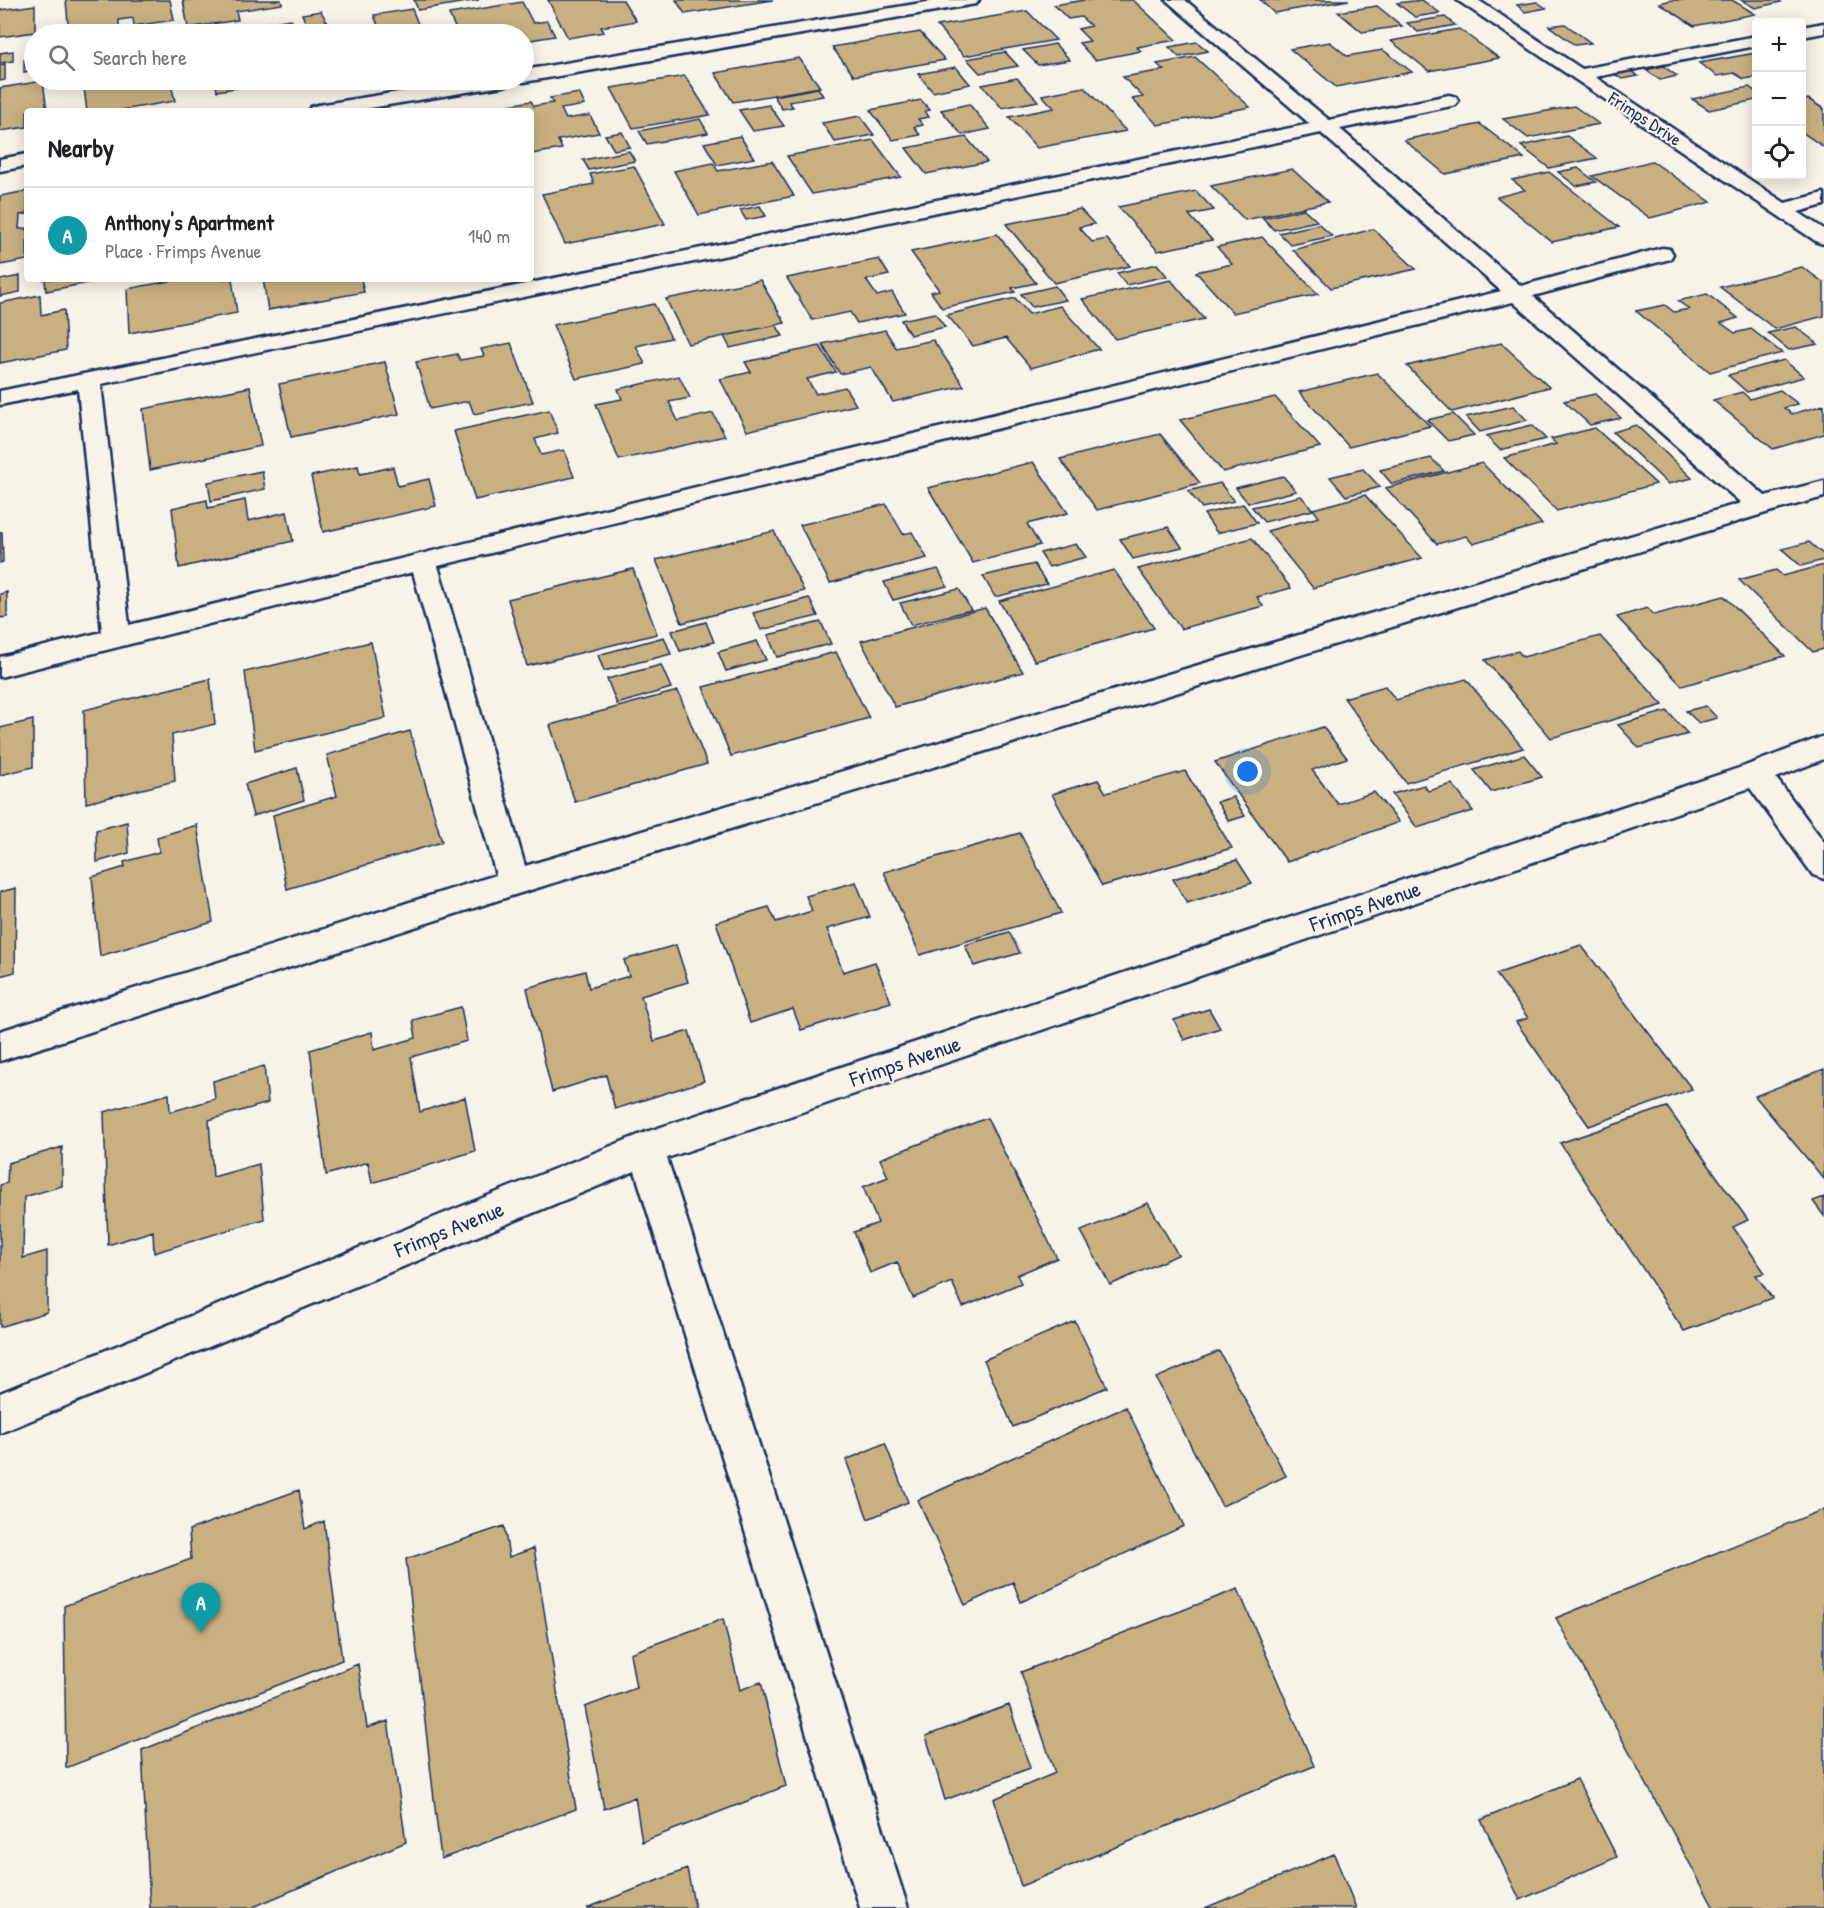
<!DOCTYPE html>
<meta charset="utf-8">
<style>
body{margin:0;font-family:"Patrick Hand",sans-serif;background:#f6f6f6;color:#202124}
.controls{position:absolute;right:18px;top:18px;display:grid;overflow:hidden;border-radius:6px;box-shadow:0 3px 15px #0003}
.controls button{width:54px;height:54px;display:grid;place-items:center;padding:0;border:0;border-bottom:2px solid #e0e0e0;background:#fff;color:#202124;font:30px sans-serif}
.you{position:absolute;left:1248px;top:772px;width:21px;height:21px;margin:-15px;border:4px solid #fff;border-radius:50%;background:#1a73e8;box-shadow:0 0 0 9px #1a73e833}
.badge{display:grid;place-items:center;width:39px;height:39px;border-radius:50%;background:#b45309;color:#fff;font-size:20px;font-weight:700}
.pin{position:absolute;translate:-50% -50px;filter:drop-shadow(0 2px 3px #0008)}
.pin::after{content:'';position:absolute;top:32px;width:21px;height:18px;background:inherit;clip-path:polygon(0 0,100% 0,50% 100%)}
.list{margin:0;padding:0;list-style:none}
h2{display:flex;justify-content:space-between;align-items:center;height:78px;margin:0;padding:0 24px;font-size:26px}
h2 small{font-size:20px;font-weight:400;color:#757577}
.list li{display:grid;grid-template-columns:39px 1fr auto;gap:18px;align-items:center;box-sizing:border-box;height:96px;padding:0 24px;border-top:2px solid #e0e0e0}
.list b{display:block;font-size:22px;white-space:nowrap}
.list p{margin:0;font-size:20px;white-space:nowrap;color:#757577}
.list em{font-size:20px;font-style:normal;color:#757577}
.icon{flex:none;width:33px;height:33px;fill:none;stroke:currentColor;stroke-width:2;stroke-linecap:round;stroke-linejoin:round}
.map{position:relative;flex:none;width:1824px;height:1908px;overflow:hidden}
.search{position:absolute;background:#fff;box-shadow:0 3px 15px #0003;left:24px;top:24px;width:510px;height:66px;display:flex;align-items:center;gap:15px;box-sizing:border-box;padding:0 21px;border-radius:33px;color:#757577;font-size:22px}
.panel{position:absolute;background:#fff;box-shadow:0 3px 15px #0003;left:24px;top:108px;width:510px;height:174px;border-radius:6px}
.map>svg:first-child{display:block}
</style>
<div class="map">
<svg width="1824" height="1908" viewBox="0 0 1824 1908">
<rect width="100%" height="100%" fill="#f7f3e8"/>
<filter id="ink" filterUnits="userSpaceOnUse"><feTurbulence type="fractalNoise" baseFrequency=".0167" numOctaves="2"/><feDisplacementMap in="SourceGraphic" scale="12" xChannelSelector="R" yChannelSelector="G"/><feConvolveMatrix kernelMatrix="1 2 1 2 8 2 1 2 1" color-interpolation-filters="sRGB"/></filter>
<g filter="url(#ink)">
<!-- building -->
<path fill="#c8b080" stroke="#1b2f5e" stroke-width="1.5" d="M66,0h104l4,20 -40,6 -1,-8 -14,2v8l-50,6z
M183,0h98l1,4 -46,7 2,9 -50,8z
M414,0h65l-61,10z
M548,0h75l13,21 -35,6 3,5 -36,6z
M676,0h97l-88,14z
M1085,0h48l43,40 -39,7 4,4 -46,9 -16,-17 11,-2 -12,-12 13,-3 -10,-9 -13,2 -14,-14z
M1260,0h89l-75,13z
M1422,0l18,13 -25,4 -18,-14z
M1672,0h60l23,14 -61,12 -35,-23z
M1741,0h37l3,2 -26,6z
M522,2l11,21 14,-2 8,15 -31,5v-7h-66l-9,-20z
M1537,2l9,6 -21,4 -8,-7z
M35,5v27l-35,5v-27z
M1377,6l25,20 -40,6 -24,-20z
M412,9l10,25h-63l21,-3 -6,-16z
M321,11l7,13 -20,4 -6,-14z
M1027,11l29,29 -92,16 -27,-30z
M1445,17l10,8 -37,7 -11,-9z
M291,19l4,13 -14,2h-67l-1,-3z
M1565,24l26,19 -16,2 -26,-19z
M125,28v6h-42z
M1459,29l40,29 -70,13 -38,-30z
M920,32l25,28 -91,16 -22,-29z
M1197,42l11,9 -29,6 -10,-10z
M1330,42l17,14 36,-6 29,22 -76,15 -46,-38z
M1055,44l15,16 -32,5 -15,-15z
M13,51v10l-13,2v-10z
M1005,52l13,14 -38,7 -13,-14z
M1756,53v24l-12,2 -10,-6 -17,3 -18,-13z
M1195,57l55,50 -92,18 -26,-26 11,-2 -20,-20 41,-7 -7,-6z
M799,58l21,29 -87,15 -18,-29z
M34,59v11l-10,2v-12z
M5,64v16l-5,1v-16z
M1663,66l14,10 -17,4 -14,-10z
M956,67l14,17 -37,8 -15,-18z
M1629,70l9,6 -16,3 -9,-6z
M685,76l25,39 -77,13 -22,-40z
M1017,78l21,23 -36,7 -20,-23z
M83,80h87l5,21 -59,10h-29z
M215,80h72l-70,11z
M43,81l4,30h-20v16l-27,4v-43z
M1084,87l42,44 -89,17 -28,-31 45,-9 -12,-13z
M1749,87l7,5v8l-47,10 -17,-11z
M818,88l5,8 -34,6 4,5 -11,2 -8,-13z
M579,93l6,12 -24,4 5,10 24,-4 9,18 -41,7 4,9 -31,5v-43h-25l-2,-5 27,-5 3,5 19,-3 -3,-5z
M1808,99l16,10v38l-22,-15v-31z
M921,100l9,10 -5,1 4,6 -11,2 5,6 -9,2 6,8 -27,5 -23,-30z
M969,104l21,25 -28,6 -21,-25z
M769,105l15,21 -31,5 -14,-21z
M1574,106l25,18 -71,14 -25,-19z
M860,116l14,19 -39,7 -13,-19z
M700,119l8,14 -61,11 -8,-13z
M1480,124l44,34 -79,16 -41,-34z
M622,132l8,15 -16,3 -9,-15z
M740,136l14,22 -37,7 -13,-22z
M1567,136l30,22 -48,10 -28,-22z
M966,137l21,25 -61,12 -20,-26z
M873,140l28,37 -89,17 -25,-38z
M629,151l6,10 -46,9 -6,-10z
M772,161l22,35 -95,19 -25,-44 39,-8 5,8z
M1652,161l59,41 -61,16 -58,-42z
M634,166l31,58 -100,20 -23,-50 52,-10 -4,-10z
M1578,168l18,14 -20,4 -18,-14z
M1292,169l36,33 -83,18 -34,-34z
M1549,172l70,55 -67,15 -55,-45 28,-7 -13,-10z
M27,191v23l-7,1 -1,14 8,-1v32l-27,5v-69z
M1196,191l18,19 -25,5 23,25 -54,11 -40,-44z
M760,206l6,10 -20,4 -6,-10z
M1080,209l14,15 -15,3 13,15 15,-3 23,27 -76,17 -48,-59z
M1304,209l13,12 -43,9 -11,-12z
M1319,224l13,12 -41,9 -12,-12z
M1373,229l43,40 -85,19 -38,-38z
M997,234l39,49 -24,5 3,4 -73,16 -11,-16 8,-2 -28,-38z
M1262,237l56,57 -85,19 -37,-41 36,-8 -15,-17z
M879,259l10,16 -23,5 11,16 15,-4 13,21 -48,10 -7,-11 -38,8 -25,-42z
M1157,264l10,12 -41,9 -9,-12z
M1802,267l22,16v33l-49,13 -55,-42z
M20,276v16l-20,4v-16z
M45,279h63l-62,12z
M232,279l5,34 -108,20 -2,-44 53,-10z
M263,279h98l3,13 -96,18z
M760,280l25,43 -97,21 -22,-45z
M1171,280l33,39 -89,20 -33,-40z
M1055,286l11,14 -34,7 -11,-13z
M1707,294l31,24 -17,5 14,10 16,-4 31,24 -72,19 -74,-61 29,-6 9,7 15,-3 -11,-8z
M40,295l1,20 23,-5 2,40 -66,13v-60z
M1015,298l14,16 31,-8 39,43 -68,19 -25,-30 -33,8 -26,-31z
M654,304l17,34 -35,8 9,18 -69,15 -23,-54z
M935,313l10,14 -35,8 -9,-15z
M776,325l7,11 -53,12 -6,-12z
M1796,327l22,17 -29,6 -21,-17z
M885,330l11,18 37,-8 31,46 -71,16 -22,-35 -31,7 -18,-30z
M511,343l22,59 -59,12 -5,-13 -39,8 -14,-47 41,-8 3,6 24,-4 -3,-7z
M1501,343l48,44 -97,25 -45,-46z
M820,346l16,26 -29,7 9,15 29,-7 11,18 -109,26 -27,-52 31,-7 -6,-10z
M1784,360l20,17 -57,15 -19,-17z
M385,362l14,52 -108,23 -12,-53z
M1377,373l53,53 -81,21 -50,-55z
M679,376l11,22 -21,4 9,19 35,-8 12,23 -106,24 -23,-56 26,-5 -4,-10z
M250,387l11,59 -111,24 -7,-61z
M1780,390l18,14 -14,4 8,6 32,-9v29l-51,15 -60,-49 29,-8 8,7z
M1595,394l26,24 -31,7 -26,-24z
M1275,397l45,50 -97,25 -43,-52z
M1513,406l14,14 -47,12 -14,-15z
M549,410l9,23 -23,6 6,16 23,-5 10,27 -99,23 -21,-69z
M1453,414l21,21 -26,6 -21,-21z
M1532,425l14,14 -46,11 -14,-14z
M1636,425l56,53 -24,6 -55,-52z
M1595,428l61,56 -99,27 -53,-53 52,-14 -5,-5z
M1160,434l40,49 -103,27 -37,-51z
M1431,458l13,13 -52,13 -12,-14z
M1033,462l35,51 -41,11 13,21 -67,18 -45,-75z
M1482,463l60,61 -69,20 -7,-8 -29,8 -51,-56z
M358,466l2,8 33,-7 5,19 31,-7 7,27 -113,26 -12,-56z
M1363,469l17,18 -34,9 -16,-19z
M262,471l3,18 -54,12 -3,-19z
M1283,476l13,15 -48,12 -12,-15z
M1220,483l14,18 -32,7 -14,-17z
M1365,495l57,63 -109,30 -46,-57 52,-14 -6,-8z
M1301,496l12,14 -49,12 -12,-15z
M207,500l1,8 37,-8 3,21 39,-9 6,29 -114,27 -7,-60z
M886,504l17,30 9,-2 15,26 -97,25 -30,-58z
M1243,504l14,19 -40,10 -13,-19z
M1168,527l14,20 -49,12 -13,-20z
M774,531l30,60 -122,32 -26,-63z
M0,532h2l1,30 -3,1z
M1252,538l39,50 -34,9 6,9 -82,23 -43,-60z
M1809,542l15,13v5l-23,6 -19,-17z
M1076,544l10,13 -37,10 -9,-14z
M1034,564l13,20 -52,13 -12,-21z
M1824,565v84l-11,3 -74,-72 37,-10 7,6z
M633,569l24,65 -130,32 -19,-67z
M938,569l9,17 -54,14 -9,-18z
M1114,570l40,58 -119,33 -36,-60z
M959,589l12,21 -60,15 -11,-22z
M7,592v25l-7,1v-24z
M1724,596l61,60 -103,30 -65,-69 30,-9 7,7z
M809,598l9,18 -57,14 -8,-17z
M985,608l38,64 -128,35 -34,-66z
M706,622l8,20 -34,9 -8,-20z
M821,622l10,22 -54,13 -9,-22z
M1600,636l63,69 -112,33 -66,-78 33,-9 5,6z
M664,637l7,17 -67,17 -6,-16z
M757,641l9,19 -40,11 -8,-19z
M371,642l15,76 -131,32 -10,-78z
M836,652l33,66 -138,38 -28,-69z
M661,665l10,23 -54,16 -10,-25z
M210,679l5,45 -43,11 3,46 -89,22 -2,-93z
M1466,679l57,69 -117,35 -62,-85 41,-12 11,14z
M678,691l29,73 -132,38 -25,-77z
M1706,706l11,12 -18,5 -13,-12z
M1667,711l21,23 -49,14 -21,-23z
M33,720v47l-33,8v-47z
M1323,727l24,31 -35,12 26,34 36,-12 25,30 -112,40 -72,-100z
M410,731l32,111 -155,47 -14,-74 64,-19 -10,-41z
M1524,755l18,22 -51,15 -17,-22z
M297,768l7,32 -51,16 -8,-32z
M1185,771l47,77 -130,38 -50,-92 46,-14 8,13z
M1452,784l21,27 -56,17 -25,-34 32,-9 4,6z
M1233,797l12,19 -16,5 -12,-19z
M127,822l2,31 -32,9 -1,-32z
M197,825l16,97 -113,34 -8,-79 33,-10 -1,-5 35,-10 -2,-15z
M1020,833l41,80 -141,42 -36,-83z
M1237,860l15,23 -65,20 -14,-24z
M856,882l14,35 -43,12 16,43 32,-10 16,40 -90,28 -8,-21 -43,14 -34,-101 53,-15 7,15 36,-11 -6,-15z
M16,888l-1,84 -15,4v-84z
M1009,932l11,21 -46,13 -9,-21z
M676,945l12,37 -47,14 13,45 35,-10 15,50 -89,28 -9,-34 -54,17 -25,-104 58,-17 4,17 40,-12 -5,-16z
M1581,945l111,144 -103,37 -73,-104 12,-4 -32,-44z
M461,1007l6,34 -56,16 9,55 45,-15 10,54 -103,32 -4,-21 -42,13 -16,-125 62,-18 2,18 42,-12 -3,-18z
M1209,1009l11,19 -36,12 -10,-20z
M264,1066l4,37 -59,17 4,57 46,-13 5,55 -110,34 -1,-22 -45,14 -4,-133 65,-18 1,18 45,-13 -2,-18z
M1824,1069v110l-69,-83z
M1667,1107l81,113 -15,7 32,46 -9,2 16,23 -88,33 -124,-188z
M987,1118l70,140 -40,17 4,8 -58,24 -11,-25 -39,16 -16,-36 -27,11 -16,-41 24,-9 -15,-36 25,-10 -8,-18z
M62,1147v39l-38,11 -1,61 24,-7v61l-47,15v-142l7,-2 1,-20z
M1824,1197v19l-11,-15z
M1148,1203l30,52 -68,30 -29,-54z
M1075,1321l32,66 -94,40 -29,-67z
M1219,1351l67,125 -64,30 -66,-128z
M1126,1407l58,119 -163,76 -8,-20 -48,23 -47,-105z
M885,1443l23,59 -40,17 -22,-59z
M299,1490l6,39 19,-8 18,139 -276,108 -2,-162 127,-47 -2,-29z
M1824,1509v399h-110l-158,-290z
M504,1526l5,31 25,-9 42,261 -135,50 -35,-300z
M1238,1589l76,177 -293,120 -27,-87 61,-26 -34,-101z
M723,1619l17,71 21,-8 25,104 -144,56 -7,-45 -31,12 -19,-102 51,-19 -6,-35z
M358,1664l9,64 21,-7 18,121 -155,66h-101l-8,-158z
M1009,1705l21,63 -85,32 -19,-64z
M1577,1779l40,78 -97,43 -39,-80z
M1334,1854l22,54h-151z
M687,1869l8,39h-108z"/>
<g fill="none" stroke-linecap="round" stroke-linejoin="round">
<defs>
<path id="minor" d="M939,0h40l-3,4 -6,1 -446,77 -7,-2h7v-10z
M1166,0h19l144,120 120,-25 7,2 2,4 -2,4 -116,24 181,157 141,-38 8,1 3,5 -3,5 -137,37 232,200 59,-15v16l-55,15 -1255,383 -514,166v-30l496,-156 -83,-303 -413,105v-20l102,-25 -24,-243 -78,16v-14l1310,-267zM1321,133l180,158 -1372,334 -28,-241zM1513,302l228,201 -1216,363 -87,-300z
M1457,0h21l104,69 174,-33v10l-161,31 190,126 39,-10v12l-26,7 26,17v15l-7,-2z
M1824,23v10l-22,4v-10z
M473,80h39l-2,4 -7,2 -151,25h-44l3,-4 7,-2z
M27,154v12l-27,5v-12z
M1824,736v23l-48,19 48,64v37l-11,-4 -63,-87 -1083,370 241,750h-48l-225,-737 -635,262v-40l646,-261 1099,-366z"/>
</defs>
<!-- minor casing -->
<use href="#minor" stroke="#1b2f5e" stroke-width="5"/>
<!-- minor -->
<use href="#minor" fill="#f7f3e8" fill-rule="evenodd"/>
</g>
</g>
<g text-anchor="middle" stroke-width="4.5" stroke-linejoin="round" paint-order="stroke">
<!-- far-street labels -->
<g font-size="18" fill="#1b2f5e" stroke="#f7f3e8">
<text transform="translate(1645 119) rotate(33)" y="6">Frimps Drive</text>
</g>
<!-- street labels -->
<g font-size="22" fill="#1b2f5e" stroke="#f7f3e8">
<text transform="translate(1365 906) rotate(-19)" y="8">Frimps Avenue</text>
<text transform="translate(905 1061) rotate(-19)" y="8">Frimps Avenue</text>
<text transform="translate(449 1229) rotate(-22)" y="8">Frimps Avenue</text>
</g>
</g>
</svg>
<div class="controls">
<button>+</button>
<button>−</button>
<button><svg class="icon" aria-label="locate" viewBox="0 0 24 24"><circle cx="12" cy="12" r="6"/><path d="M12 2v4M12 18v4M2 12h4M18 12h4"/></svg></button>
</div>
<div class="you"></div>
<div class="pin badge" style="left:201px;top:1633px;background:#0f9aa8">A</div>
<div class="search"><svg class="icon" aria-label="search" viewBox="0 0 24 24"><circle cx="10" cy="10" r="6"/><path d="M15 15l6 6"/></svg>Search here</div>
<section class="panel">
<h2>Nearby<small></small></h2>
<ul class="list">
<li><span class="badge" style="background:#0f9aa8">A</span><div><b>Anthony's Apartment</b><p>Place · Frimps Avenue</p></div><em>140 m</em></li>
</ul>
</section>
</div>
